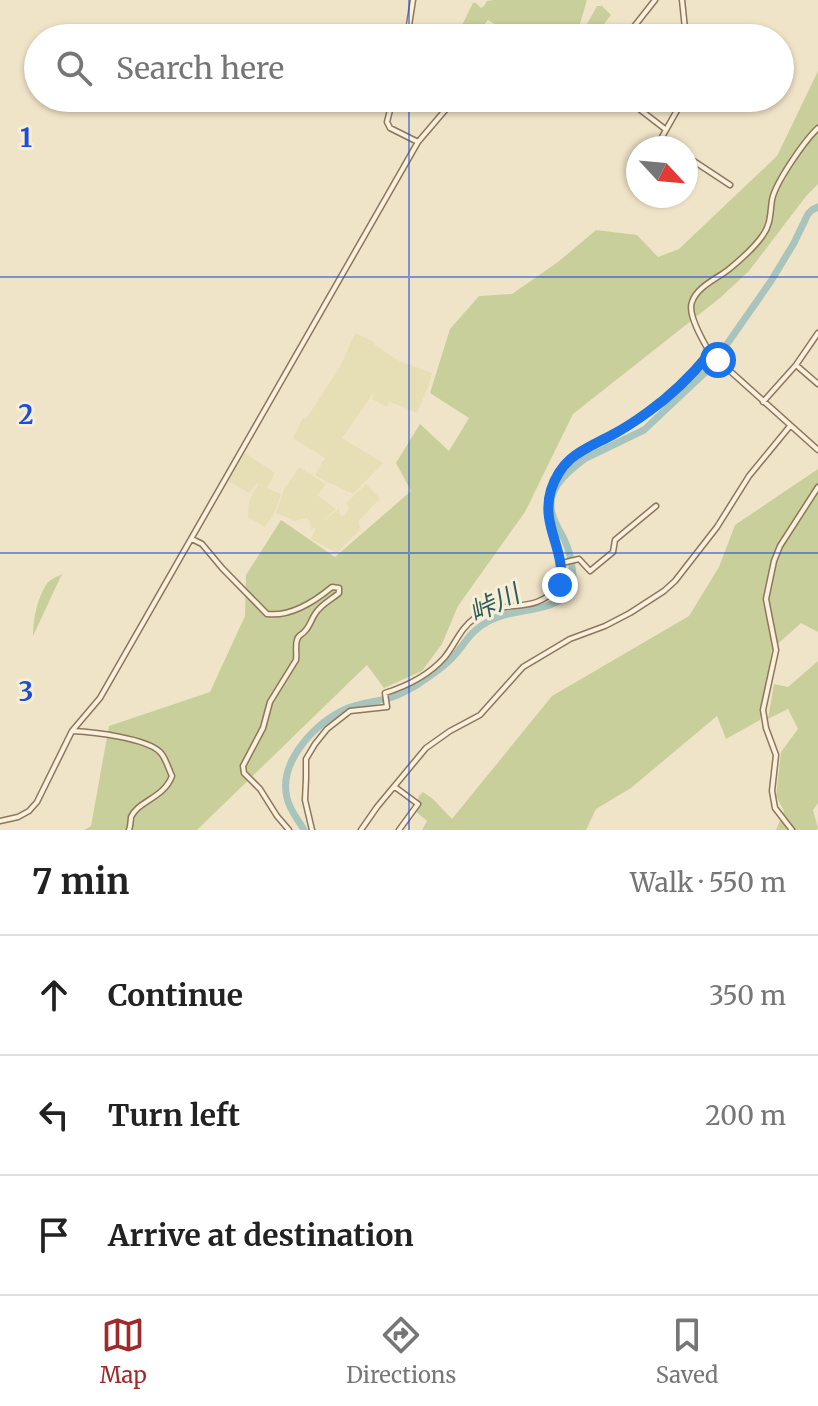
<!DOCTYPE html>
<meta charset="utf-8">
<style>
body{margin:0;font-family:Merriweather,"Noto Sans JP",serif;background:#f6f6f6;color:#222}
.compass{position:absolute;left:626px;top:136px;width:72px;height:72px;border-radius:50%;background:#fff;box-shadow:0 2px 6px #0004;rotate:116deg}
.stop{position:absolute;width:24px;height:24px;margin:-18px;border:6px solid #1a73e8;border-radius:50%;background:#fff}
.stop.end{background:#1a73e8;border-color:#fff;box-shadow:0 2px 8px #0008}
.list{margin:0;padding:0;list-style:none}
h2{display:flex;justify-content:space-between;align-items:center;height:104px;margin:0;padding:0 32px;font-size:34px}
h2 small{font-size:26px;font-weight:400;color:#767676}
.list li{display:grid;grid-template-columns:52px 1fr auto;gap:24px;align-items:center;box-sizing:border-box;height:120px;padding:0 32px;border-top:2px solid #e0e0e0}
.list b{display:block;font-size:30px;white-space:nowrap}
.list em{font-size:26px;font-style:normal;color:#767676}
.icon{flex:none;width:44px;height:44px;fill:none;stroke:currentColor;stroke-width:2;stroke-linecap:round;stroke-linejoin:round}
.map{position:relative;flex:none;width:818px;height:830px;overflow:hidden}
.search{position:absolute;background:#fff;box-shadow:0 2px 6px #0004;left:24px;right:24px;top:24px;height:88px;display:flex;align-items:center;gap:20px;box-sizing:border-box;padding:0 28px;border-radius:44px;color:#767676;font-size:30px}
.sheet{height:464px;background:#fff}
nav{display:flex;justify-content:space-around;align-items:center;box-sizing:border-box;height:112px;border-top:2px solid #e0e0e0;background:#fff;font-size:22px;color:#767676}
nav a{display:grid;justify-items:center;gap:4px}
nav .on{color:#9e2a2b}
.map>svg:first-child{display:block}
</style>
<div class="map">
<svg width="818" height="830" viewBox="0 0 818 830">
<rect width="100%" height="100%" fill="#f0e4c8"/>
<!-- farmland -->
<path fill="#e6deb5" d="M355,333l19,9 1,3 22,15 35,13 -4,14 -11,26 -27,-11 -3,5 -15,-8 3,-8 -33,47 41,25 -30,31 -23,-11h-2l-13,-8 10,-17 -32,-20 10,-20 3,1 34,-52z
M245,453l30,20 -8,15 14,6 -6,18 -10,15 -17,-10 1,-16 10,-18h-2l-8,10 -21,-12z
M299,467l27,17 -9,11 19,14 -15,13 18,-13v4l3,3 4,-2 3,-6 -3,-5 20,-19 14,14 -22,24 3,7 -24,24 -26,-14 5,-12 -5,3 -1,-9 -3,-3 -12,3 -19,-8 8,-24 7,-10h2l-1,-1z"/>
<!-- green -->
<path fill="#c9cf9b" d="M494,0h93l-8,27 3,6 15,-27h5l9,9 -18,23h-34c-20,-15 -23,0 -39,-3 -12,-3 -22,-9 -32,-15l-12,14 -14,-9 11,-22h3l5,5 3,-2 3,-5z
M818,71v113l-11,11 -58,76 -29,27 -147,116 -48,98 -67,94 -16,38 -20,27 -38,17 -17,-23 -170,165h-113l7,-4 18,-100 101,-34 35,-76 1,-41 35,-55 54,37 76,-66 -15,-28 24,-39 29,27 20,-33 -39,-25 20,-64 29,-33 33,-2 46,-32 38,-32 41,5 21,22 21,-8 98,-93z
M818,469v163l-17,-9 -29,26 -12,71 -34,19 -9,-23 -86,72 -35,21 -10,21h-164l5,-9 -12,-10 4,-15 4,-4 10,7 19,20 100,-123 137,-80 30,-49 16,-42z
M62,574l-29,62c0,-16 4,-37 13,-51 3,-5 10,-8 16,-11z
M818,661v142l-5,7 5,18 -1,2h-41l8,-19 -8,-15 5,-44 17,-23 -10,-20 -20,10 6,-35 14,3z"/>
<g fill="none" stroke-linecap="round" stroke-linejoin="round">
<!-- river -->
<path stroke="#a9c4bc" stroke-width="7" d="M304,830c-6,-11 -14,-19 -17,-32 -9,-37 29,-76 61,-90 13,-5 27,-6 41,-10 9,-2 19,-8 28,-13 11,-8 25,-16 34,-26 15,-15 17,-27 38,-38 23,-13 55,-8 76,-24 7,-6 8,-13 8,-22 -1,-13 -3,-24 -9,-36 -5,-10 -13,-21 -13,-33 -1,-21 20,-37 35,-48l58,-28 67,-63 60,-86 23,-38 14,-29 4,-4 6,-3"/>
<defs>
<path id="minor" d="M682,0l4,38
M407,38l6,-38
M625,38l30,-38
M393,98l-6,24 3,6 28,14
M625,98l40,31
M818,128c-13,12 -43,55 -46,72 -2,13 -1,24 -9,35 -8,12 -24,26 -35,35 -12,9 -31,17 -36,32 -5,12 11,39 18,51l108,97
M674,148l-11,-7 -1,-4 22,-39
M686,156l44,29
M796,365l22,19
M763,402l33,-37 22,-32
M192,539l10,5 20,24 45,46c24,3 47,-12 65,-27l7,1v5c-8,7 -18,11 -24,21 -4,6 -5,12 -10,17 -3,4 -7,4 -8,9 -2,6 0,13 -1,20l-26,42 -7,26 -20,38 1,7 16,16 17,27 12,14
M562,563c-4,-12 -9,-23 -12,-35 -6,-28 5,-60 28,-76 14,-9 30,-15 44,-23 34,-21 63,-45 88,-76
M73,731c20,1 73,7 87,21 6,6 8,16 12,24 -8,22 -34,25 -41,41 0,2 -1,11 -2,13
M395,787l23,17 -19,26
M0,821l18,-4 11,-6 8,-9 35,-71 28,-33 318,-556 35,-41 11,-3
M312,830l-7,-30 1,-22v-19l9,-15 12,-15 23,-18 37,-4 -2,-14c22,-7 43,-17 59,-35 11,-13 16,-30 31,-40 31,-22 57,0 85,-33l2,-22 17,-4 11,12 23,-19 2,-12 41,-34
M361,830l16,-23 49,-59 24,-17 30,-16 43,-48 47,-28 35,-13 25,-13 34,-22 11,-10 42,-54 32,-51 41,-50
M792,830l-17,-22 -3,-17 4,-36 -10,-27 -3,-18 13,-60 -10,-51 8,-38 6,-15 38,-59"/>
</defs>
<!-- minor casing -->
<use href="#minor" stroke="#8d765c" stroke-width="7"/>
<!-- minor -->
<use href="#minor" stroke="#faf1dc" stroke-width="4"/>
</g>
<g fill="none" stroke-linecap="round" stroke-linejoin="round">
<!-- route -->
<path stroke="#1a73e8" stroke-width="10" d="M560,585c7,-34 -20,-59 -9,-95 11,-34 33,-40 61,-55 13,-7 25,-15 36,-23 24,-17 44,-37 62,-59l8,7"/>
</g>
<!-- grid -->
<path fill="none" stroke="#1d4ed8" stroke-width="2" stroke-opacity="0.55" d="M409,0v38M409,98v732M0,277h818M0,553h818"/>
<g text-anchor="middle" stroke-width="6" stroke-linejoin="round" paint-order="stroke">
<!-- water labels -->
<g font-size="26" font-style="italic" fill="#2f5d5a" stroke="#f7eed8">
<text transform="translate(494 603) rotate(-25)" y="9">峠川</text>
</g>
</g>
<g font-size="26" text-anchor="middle" font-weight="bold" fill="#1d4ed8" stroke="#f7eed8" stroke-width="6" stroke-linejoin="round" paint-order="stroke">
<text x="26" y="147">1</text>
<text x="26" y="424">2</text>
<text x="26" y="701">3</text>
</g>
</svg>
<svg class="compass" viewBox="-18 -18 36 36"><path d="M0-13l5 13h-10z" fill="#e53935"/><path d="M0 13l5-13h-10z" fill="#767676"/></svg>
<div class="stop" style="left:718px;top:360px"></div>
<div class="stop end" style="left:560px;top:585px"></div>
<div class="search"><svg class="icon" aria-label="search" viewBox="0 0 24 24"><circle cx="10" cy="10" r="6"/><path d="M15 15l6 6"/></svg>Search here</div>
</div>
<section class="sheet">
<h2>7 min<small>Walk · 550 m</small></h2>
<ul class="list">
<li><svg class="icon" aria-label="ahead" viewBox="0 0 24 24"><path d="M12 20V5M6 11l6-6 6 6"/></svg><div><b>Continue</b></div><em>350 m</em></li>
<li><svg class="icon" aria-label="left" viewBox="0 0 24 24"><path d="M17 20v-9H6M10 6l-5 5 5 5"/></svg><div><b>Turn left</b></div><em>200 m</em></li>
<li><svg class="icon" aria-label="arrive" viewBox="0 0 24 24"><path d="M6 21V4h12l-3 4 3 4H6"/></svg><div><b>Arrive at destination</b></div></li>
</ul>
</section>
<nav>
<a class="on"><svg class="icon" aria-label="map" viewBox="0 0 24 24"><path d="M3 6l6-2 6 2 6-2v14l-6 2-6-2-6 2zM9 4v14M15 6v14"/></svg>Map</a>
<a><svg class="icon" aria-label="directions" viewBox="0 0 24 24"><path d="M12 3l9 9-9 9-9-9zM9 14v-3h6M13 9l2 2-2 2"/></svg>Directions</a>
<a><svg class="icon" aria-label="saved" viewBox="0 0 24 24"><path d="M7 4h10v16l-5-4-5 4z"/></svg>Saved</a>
</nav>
